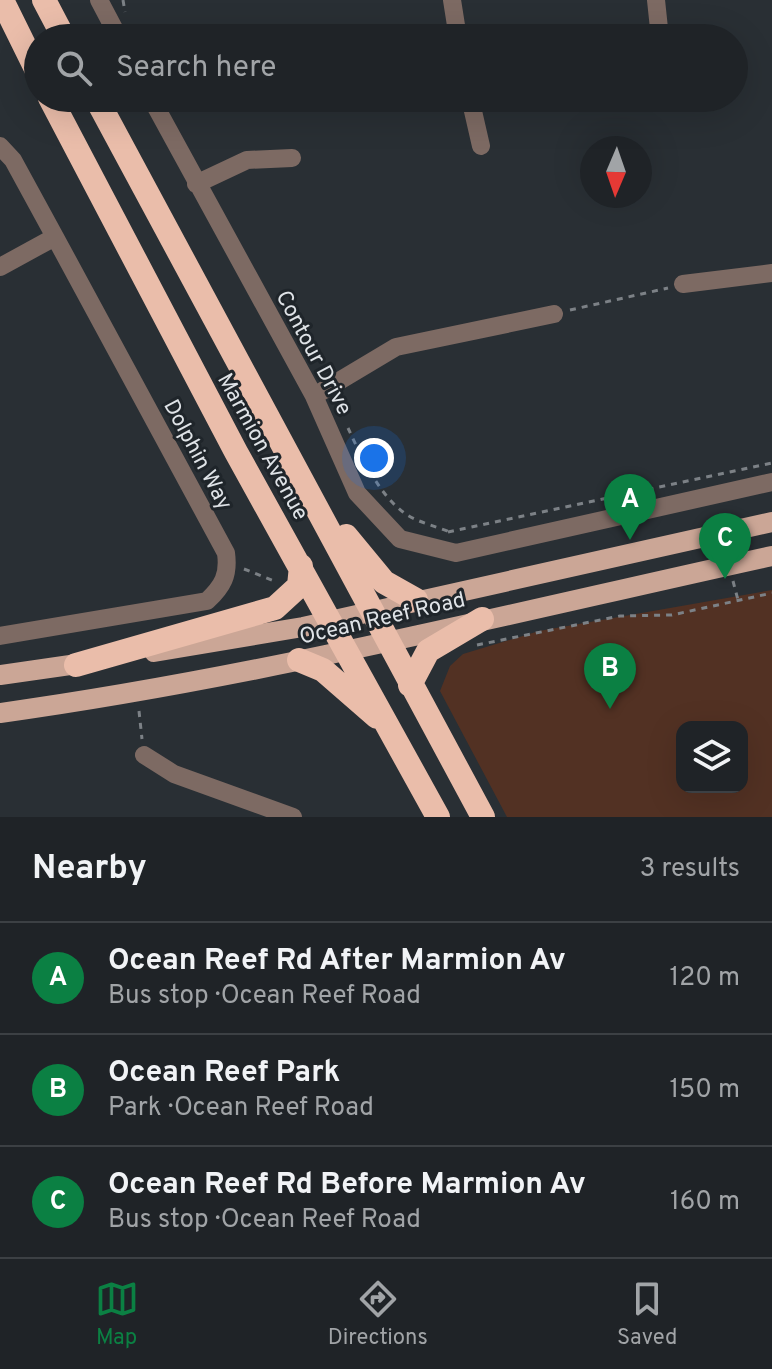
<!DOCTYPE html>
<meta charset="utf-8">
<style>
body{margin:0;font-family:Overpass,sans-serif;background:#272b2f;color:#f1f3f6}
.controls{position:absolute;right:24px;bottom:24px;display:grid;overflow:hidden;border-radius:16px;box-shadow:0 8px 32px #0002}
.controls button{width:72px;height:72px;display:grid;place-items:center;padding:0;border:0;border-bottom:2px solid #3c4044;background:#1f2327;color:#f1f3f6;font:40px sans-serif}
.compass{position:absolute;left:580px;top:136px;width:72px;height:72px;border-radius:50%;background:#1f2327;box-shadow:0 8px 32px #0002;rotate:182deg}
.you{position:absolute;left:374px;top:458px;width:28px;height:28px;margin:-20px;border:6px solid #fff;border-radius:50%;background:#1a73e8;box-shadow:0 0 0 12px #1a73e833}
.badge{display:grid;place-items:center;width:52px;height:52px;border-radius:50%;background:#0b8043;color:#fff;font-size:26px;font-weight:700}
.pin{position:absolute;translate:-50% -66px;filter:drop-shadow(0 2px 4px #0008)}
.pin::after{content:'';position:absolute;top:42px;width:28px;height:24px;background:inherit;clip-path:polygon(0 0,100% 0,50% 100%)}
.list{margin:0;padding:0;list-style:none}
h2{display:flex;justify-content:space-between;align-items:center;height:104px;margin:0;padding:0 32px;font-size:34px}
h2 small{font-size:26px;font-weight:400;color:#a1a4a7}
.list li{display:grid;grid-template-columns:52px 1fr auto;gap:24px;align-items:center;box-sizing:border-box;height:112px;padding:0 32px;border-top:2px solid #3c4044}
.list b{display:block;font-size:30px;white-space:nowrap}
.list p{margin:0;font-size:26px;white-space:nowrap;color:#a1a4a7}
.list em{font-size:26px;font-style:normal;color:#a1a4a7}
.icon{flex:none;width:44px;height:44px;fill:none;stroke:currentColor;stroke-width:2;stroke-linecap:round;stroke-linejoin:round}
.map{position:relative;flex:none;width:772px;height:817px;overflow:hidden}
.search{position:absolute;background:#1f2327;box-shadow:0 8px 32px #0002;left:24px;right:24px;top:24px;height:88px;display:flex;align-items:center;gap:20px;box-sizing:border-box;padding:0 28px;border-radius:44px;color:#a1a4a7;font-size:30px}
.sheet{height:440px;background:#1f2327}
nav{display:flex;justify-content:space-around;align-items:center;box-sizing:border-box;height:112px;border-top:2px solid #3c4044;background:#1f2327;font-size:22px;color:#a1a4a7}
nav a{display:grid;justify-items:center;gap:4px}
nav .on{color:#0b8043}
.map>svg:first-child{display:block}
</style>
<div class="map">
<svg width="772" height="817" viewBox="0 0 772 817">
<rect width="100%" height="100%" fill="#292f34"/>
<!-- green -->
<path fill="#523123" fill-rule="evenodd" d="M772,590v227h-265l-67,-126 10,-25 13,-12 76,-23zM682,727h60v60h-60z"/>
<g fill="none" stroke-linecap="round" stroke-linejoin="round">
<!-- path -->
<path stroke="#7c8186" stroke-width="3" stroke-dasharray="6 6" stroke-linecap="butt" d="M123,0l2,12
M632,38l12,-2
M570,310l98,-22
M348,428c13,28 30,65 55,84 13,10 32,14 47,20
M448,532l324,-69
M244,569l30,12
M733,581l5,19
M477,645l143,-29 52,-1 100,-22
M139,711l3,28"/>
<!-- minor -->
<path stroke="#7d6a63" stroke-width="18" d="M99,0l20,38
M452,0l6,38
M656,0l4,38
M151,98l163,298 43,97 43,46 56,14 316,-71
M470,98l11,48
M665,98l1,4
M0,146l13,14 42,77 171,316c3,22 -3,33 -19,48l-207,35
M196,184l51,-24 45,-2
M0,267l55,-30
M683,284l89,-11
M314,396l82,-49 158,-33
M144,755l30,19 119,43"/>
<!-- major -->
<path stroke="#cba696" stroke-width="20" d="M154,652l149,-25 469,-105
M0,675l91,-13
M0,713c260,-36 516,-101 772,-157"/>
<!-- highway -->
<path stroke="#eabdaa" stroke-width="24" d="M2,0l36,73
M44,0l20,38
M50,98l186,354 202,365
M96,98l387,719
M346,536l38,46 32,18
M299,660l24,10 54,47
M76,665l199,-57 24,-22 2,-20
M410,685l18,-34 54,-32"/>
</g>
<g text-anchor="middle" stroke-width="6" stroke-linejoin="round" paint-order="stroke">
<!-- street labels -->
<g font-size="22" fill="#dfe3e7" stroke="#1f252a">
<text transform="translate(315 352) rotate(62)" y="8">Contour Drive</text>
<text transform="translate(264 446) rotate(61)" y="8">Marmion Avenue</text>
<text transform="translate(199 454) rotate(62)" y="8">Dolphin Way</text>
<text transform="translate(382 617) rotate(-13)" y="8">Ocean Reef Road</text>
</g>
</g>
</svg>
<div class="controls">
<button><svg class="icon" aria-label="layers" viewBox="0 0 24 24"><path d="M12 4l9 5-9 5-9-5zM3 14l9 5 9-5"/></svg></button>
</div>
<svg class="compass" viewBox="-18 -18 36 36"><path d="M0-13l5 13h-10z" fill="#e53935"/><path d="M0 13l5-13h-10z" fill="#a1a4a7"/></svg>
<div class="you"></div>
<div class="pin badge" style="left:630px;top:540px">A</div>
<div class="pin badge" style="left:610px;top:709px">B</div>
<div class="pin badge" style="left:725px;top:579px">C</div>
<div class="search"><svg class="icon" aria-label="search" viewBox="0 0 24 24"><circle cx="10" cy="10" r="6"/><path d="M15 15l6 6"/></svg>Search here</div>
</div>
<section class="sheet">
<h2>Nearby<small>3 results</small></h2>
<ul class="list">
<li><span class="badge">A</span><div><b>Ocean Reef Rd After Marmion Av</b><p>Bus stop · Ocean Reef Road</p></div><em>120 m</em></li>
<li><span class="badge">B</span><div><b>Ocean Reef Park</b><p>Park · Ocean Reef Road</p></div><em>150 m</em></li>
<li><span class="badge">C</span><div><b>Ocean Reef Rd Before Marmion Av</b><p>Bus stop · Ocean Reef Road</p></div><em>160 m</em></li>
</ul>
</section>
<nav>
<a class="on"><svg class="icon" aria-label="map" viewBox="0 0 24 24"><path d="M3 6l6-2 6 2 6-2v14l-6 2-6-2-6 2zM9 4v14M15 6v14"/></svg>Map</a>
<a><svg class="icon" aria-label="directions" viewBox="0 0 24 24"><path d="M12 3l9 9-9 9-9-9zM9 14v-3h6M13 9l2 2-2 2"/></svg>Directions</a>
<a><svg class="icon" aria-label="saved" viewBox="0 0 24 24"><path d="M7 4h10v16l-5-4-5 4z"/></svg>Saved</a>
</nav>
